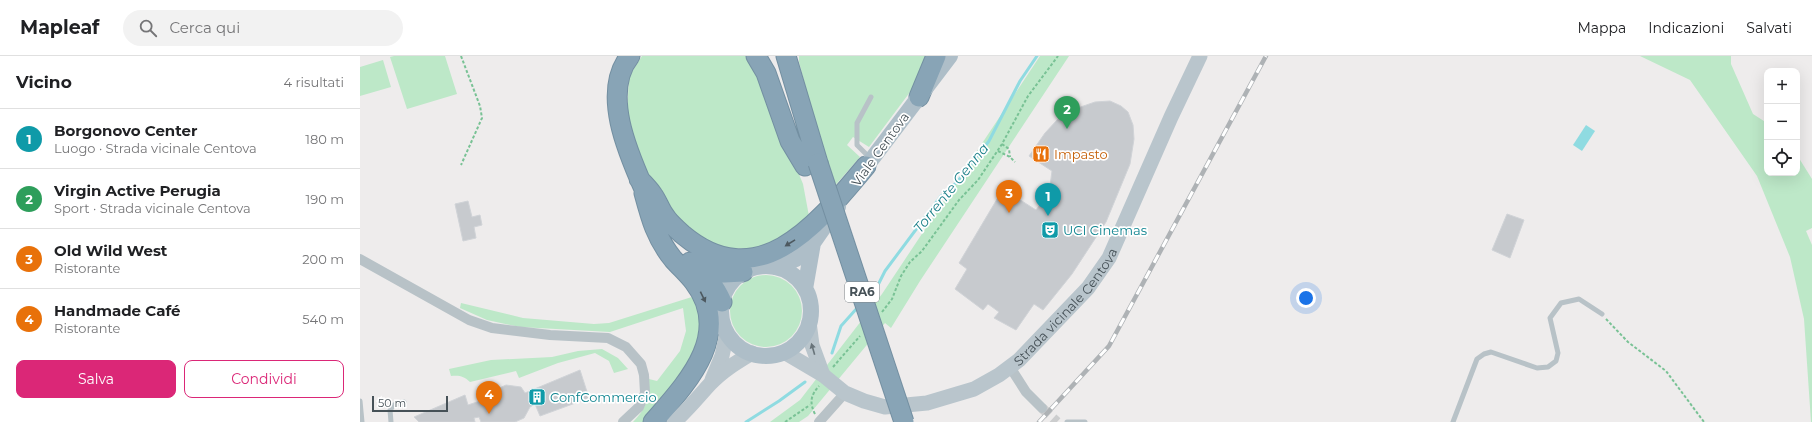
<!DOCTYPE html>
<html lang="it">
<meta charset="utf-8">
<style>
body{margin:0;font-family:Montserrat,sans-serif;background:#f2f2f2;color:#202124}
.controls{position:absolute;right:12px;top:12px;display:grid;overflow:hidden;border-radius:8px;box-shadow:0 4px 16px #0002}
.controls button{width:36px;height:36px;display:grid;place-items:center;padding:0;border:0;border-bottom:1px solid #e0e0e0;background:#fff;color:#202124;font:20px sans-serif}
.scale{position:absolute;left:12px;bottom:10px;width:76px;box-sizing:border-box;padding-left:4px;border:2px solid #465157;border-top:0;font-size:11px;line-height:14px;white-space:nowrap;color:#465157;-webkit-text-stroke:3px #fff;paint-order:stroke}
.you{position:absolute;left:946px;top:242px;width:14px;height:14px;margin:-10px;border:3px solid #fff;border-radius:50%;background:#1a73e8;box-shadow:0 0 0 6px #1a73e833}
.badge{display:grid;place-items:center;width:26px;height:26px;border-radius:50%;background:#db2777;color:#fff;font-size:13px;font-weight:700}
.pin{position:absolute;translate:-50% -33px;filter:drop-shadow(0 1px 2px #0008)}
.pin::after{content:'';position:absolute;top:21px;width:14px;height:12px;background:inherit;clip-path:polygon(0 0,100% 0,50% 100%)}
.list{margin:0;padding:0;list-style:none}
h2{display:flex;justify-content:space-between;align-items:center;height:52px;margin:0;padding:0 16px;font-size:17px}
h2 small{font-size:13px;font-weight:400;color:#757577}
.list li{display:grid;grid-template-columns:26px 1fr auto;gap:12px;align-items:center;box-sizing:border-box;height:60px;padding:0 16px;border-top:1px solid #e0e0e0}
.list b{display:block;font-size:15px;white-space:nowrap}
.list p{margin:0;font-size:13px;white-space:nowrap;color:#757577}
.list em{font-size:13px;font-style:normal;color:#757577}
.actions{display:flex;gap:8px;padding:12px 16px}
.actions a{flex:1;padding:9px 0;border:1px solid #db2777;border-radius:8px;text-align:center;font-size:14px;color:#db2777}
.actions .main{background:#db2777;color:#fff}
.icon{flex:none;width:22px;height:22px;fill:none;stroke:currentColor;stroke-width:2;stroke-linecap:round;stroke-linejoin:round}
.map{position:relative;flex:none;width:1452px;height:366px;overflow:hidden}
header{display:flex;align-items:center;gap:24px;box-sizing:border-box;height:56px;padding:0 20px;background:#fff;border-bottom:1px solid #e0e0e0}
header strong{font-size:19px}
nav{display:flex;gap:22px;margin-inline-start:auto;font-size:14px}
.search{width:280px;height:36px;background:#f2f2f2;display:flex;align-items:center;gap:10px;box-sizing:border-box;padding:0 14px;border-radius:22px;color:#757577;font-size:15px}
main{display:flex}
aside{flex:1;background:#fff}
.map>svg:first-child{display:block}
</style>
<header>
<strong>Mapleaf</strong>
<div class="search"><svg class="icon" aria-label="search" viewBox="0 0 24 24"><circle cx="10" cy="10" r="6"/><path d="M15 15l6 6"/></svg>Cerca qui</div>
<nav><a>Mappa</a><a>Indicazioni</a><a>Salvati</a></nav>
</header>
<main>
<aside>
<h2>Vicino<small>4 risultati</small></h2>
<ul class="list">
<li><span class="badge" style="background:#0f9aa8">1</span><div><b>Borgonovo Center</b><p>Luogo · Strada vicinale Centova</p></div><em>180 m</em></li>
<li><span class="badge" style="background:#2e9e5b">2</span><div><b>Virgin Active Perugia</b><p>Sport · Strada vicinale Centova</p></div><em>190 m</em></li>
<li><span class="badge" style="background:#e8710a">3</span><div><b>Old Wild West</b><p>Ristorante</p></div><em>200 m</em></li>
<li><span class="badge" style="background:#e8710a">4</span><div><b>Handmade Café</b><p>Ristorante</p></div><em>540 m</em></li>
</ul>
<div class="actions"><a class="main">Salva</a><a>Condividi</a></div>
</aside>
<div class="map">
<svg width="1452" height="366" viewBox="0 0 1452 366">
<rect width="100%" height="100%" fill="#eeecec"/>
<!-- green -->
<path fill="#bde8c8" d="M34,0h51l12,38 -50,15 -17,-52z
M282,0h104l7,7 50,121 6,32 -26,24 -26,9 -39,-1 -35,-20 -16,-22 -25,-43 -15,-46 2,-41z
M439,0h130l-7,20 -53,71 -16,-10 -6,8 13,12 -28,32 -33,-127z
M680,0h29l-149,225 -29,47 -6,-5 -77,93 -9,6h-29l30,-22 82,-106z
M1280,0h91v8l22,50 14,9v50h30v-18l15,24v49l-6,3 6,14v177h-1l-7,-103 -14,-62 -33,-81 -67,-96z
M23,4l8,27 -31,9v-29z
M370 255a36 36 0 1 1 72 0a36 36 0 1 1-72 0Z
M335,240l7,21 -1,18 -24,51 -34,36h-10c13,-13 17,-25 16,-43l8,2 23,-30 6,-20 -3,-23 -73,24 -90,-5 -33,-7 -27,-12 1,-5 62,15 71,6 15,-1z
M242,293l16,9 10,11 -14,4 -5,-12 -14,-8 -37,10 -39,15 -3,-7 -46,11c-6,-6 -11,-7 -19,-6l-2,-7 42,-9 61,-3 26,-6z"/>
<!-- water -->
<path fill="#8fdbe1" d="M1226,69l9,6 -13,20 -9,-6z"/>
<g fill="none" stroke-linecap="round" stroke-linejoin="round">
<!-- stream -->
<path stroke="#8fdbe1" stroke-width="3" d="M508,239l11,-12 6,-12 56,-75 17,-15 31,-40 31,-60 17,-25
M472,297l9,-27 17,-19
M386,366l33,-21 26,-19"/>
</g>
<!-- building -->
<path fill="#c7cace" stroke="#d0d3d7" d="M750,45l11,5 7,6 5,13 1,14 -4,25 -24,58 -34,52 -29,36 -9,-6 -18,26 -22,-12 5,-6 -11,-8 -5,6 -28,-21 12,-20 -8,-6 44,-74 33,21 13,-17 3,-22 -23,-15 16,-23 12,-13 15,-10 23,-8z
M108,145l4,16 8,-2 2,10 -8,2 2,11 -13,3 -8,-37z
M1147,158l17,6 -14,38 -18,-8z
M220,314l9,28 -49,18 -5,-12 -5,3 -6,11 -9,4h-34l-2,-5 -5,1 1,4h-56l-5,-5 51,-22 3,10 12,-4 11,-9 15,-7 15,2 4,6z"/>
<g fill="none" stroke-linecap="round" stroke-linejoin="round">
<!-- street-tunnel -->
<path stroke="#cccdce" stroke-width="10" stroke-dasharray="10 5" stroke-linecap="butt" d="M682,352l15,14"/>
<defs>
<path id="highway" d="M270,0c-29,36 -2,97 14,133
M396,0l10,17 24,68 15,25
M426,0l32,107
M559,41l17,-41
M279,123c5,5 10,10 14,16 5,7 7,15 12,21 4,7 12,13 17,18 77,65 137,-12 184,-68
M284,137c7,26 12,45 29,66 7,8 15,15 21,23 40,52 -7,101 -41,140
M330,206c14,13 24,21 32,40
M337,207l27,10 19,-1"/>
</defs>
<!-- highway casing -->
<use href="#highway" stroke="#738fa1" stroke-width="21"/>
<!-- path -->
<path stroke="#79c295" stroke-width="2" stroke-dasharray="3 2" stroke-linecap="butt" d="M101,0l19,50 2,12 -21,47
M642,88l7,5 1,8
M638,95l12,6 5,5
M522,256l10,-13 9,-23 9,-14 12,-11 37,-51 19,-20 24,-36 26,-48 30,-40
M1246,263l22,23 38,29 38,51
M473,311l27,-31
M455,358c-6,-12 -4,-19 4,-28
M425,366l25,-17"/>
<!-- lane -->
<path stroke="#b8c2c7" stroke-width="5" d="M511,103l-14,-14v-22l14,-26
M0,345l2,21
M31,366l-1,-12 4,-5 10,-3
M707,366h18
M1093,366l24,-63 7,-5 7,-2 46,16 11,-1 8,-6 2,-8 -8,-35 11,-15 18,-4 23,15"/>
<!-- street -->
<path stroke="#b8c2c7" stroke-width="10" d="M0,203l109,61 23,8 58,7 58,3 18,9 15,17 3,11 1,18 -6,14 -16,15
M650,311l16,25 16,16
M459,366l26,-29"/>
<!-- secondary -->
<g stroke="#b9c5cc" stroke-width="15">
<path d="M449,266l3,23 11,30"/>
<path id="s1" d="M424,296l39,23 22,18 19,8 21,6 42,-4 47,-14 25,-14 20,-15 69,-72 21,-30 62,-141 29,-61"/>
<path d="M352,324l10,-24 5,-23"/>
<path d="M314,366c13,-11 24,-25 36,-38 12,-13 27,-22 42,-31"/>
</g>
<!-- primary -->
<path stroke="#aebec8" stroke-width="16" d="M499,120l91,-120
M361 255a45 45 0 1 1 90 0a45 45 0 1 1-90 0Z
M414,211l22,-8 17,-16 25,-36
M445,233l8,-46"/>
<!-- highway -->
<use href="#highway" stroke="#88a4b6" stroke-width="19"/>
<defs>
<path id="rail" d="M679,366l70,-76 157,-290"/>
</defs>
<!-- rail casing -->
<use href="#rail" stroke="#aeb2b5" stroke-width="4.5"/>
<!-- rail -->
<use href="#rail" stroke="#fff" stroke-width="3" stroke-dasharray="9" stroke-linecap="butt"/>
<defs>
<path id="highway-bridge" d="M458,107l86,259"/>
</defs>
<!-- highway-bridge casing -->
<use href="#highway-bridge" stroke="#738fa1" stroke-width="21" stroke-linecap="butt"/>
<!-- highway-bridge -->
<use href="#highway-bridge" stroke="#88a4b6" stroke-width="19"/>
</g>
<!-- one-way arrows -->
<defs><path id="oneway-solid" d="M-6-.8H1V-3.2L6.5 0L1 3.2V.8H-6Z"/></defs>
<g fill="#4d5960">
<use href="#oneway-solid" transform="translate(430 187) rotate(148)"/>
<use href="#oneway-solid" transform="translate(343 241) rotate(64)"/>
</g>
<use fill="#68747a" href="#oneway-solid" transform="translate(453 293) rotate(-106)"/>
<!-- icons -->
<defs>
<symbol id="restaurant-square" viewBox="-11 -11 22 22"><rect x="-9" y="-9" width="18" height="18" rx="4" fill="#e8710a" stroke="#fff"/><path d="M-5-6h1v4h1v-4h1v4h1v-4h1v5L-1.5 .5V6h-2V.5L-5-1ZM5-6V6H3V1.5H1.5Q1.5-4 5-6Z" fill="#fff"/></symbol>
<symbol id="theatre-square" viewBox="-11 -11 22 22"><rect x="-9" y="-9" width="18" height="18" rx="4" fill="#0f9aa8" stroke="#fff"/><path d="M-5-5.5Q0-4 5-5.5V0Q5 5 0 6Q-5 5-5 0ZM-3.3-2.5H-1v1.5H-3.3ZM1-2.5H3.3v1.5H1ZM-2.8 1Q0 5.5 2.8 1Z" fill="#fff"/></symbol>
<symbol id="building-square" viewBox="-11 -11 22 22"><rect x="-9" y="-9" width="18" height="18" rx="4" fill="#0f9aa8" stroke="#fff"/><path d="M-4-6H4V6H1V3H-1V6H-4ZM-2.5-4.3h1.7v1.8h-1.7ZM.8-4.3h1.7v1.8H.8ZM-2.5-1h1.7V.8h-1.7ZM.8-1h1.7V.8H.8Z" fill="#fff"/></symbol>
</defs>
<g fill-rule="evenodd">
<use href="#restaurant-square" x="671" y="88" width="20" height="20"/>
<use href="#theatre-square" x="680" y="164" width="20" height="20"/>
<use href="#building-square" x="167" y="331" width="20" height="20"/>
</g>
<g text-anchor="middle" stroke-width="3.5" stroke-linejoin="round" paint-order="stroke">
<!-- shield labels -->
<rect fill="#fff" stroke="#7e8589" stroke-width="1" x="485" y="226" width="34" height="20" rx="3"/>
<g font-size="12" font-weight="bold" fill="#465157">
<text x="502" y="240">RA6</text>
</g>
<!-- street labels -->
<g font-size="13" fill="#465157" stroke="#fff">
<text transform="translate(520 93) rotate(-54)" y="5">Viale Centova</text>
<text dy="5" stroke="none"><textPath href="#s1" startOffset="332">Strada vicinale Centova</textPath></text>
</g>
<!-- food labels -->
<g font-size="13" fill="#c56008" stroke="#fff" text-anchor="start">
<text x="694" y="103">Impasto</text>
</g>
<!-- culture labels -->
<g font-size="13" fill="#0d838f" stroke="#fff" text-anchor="start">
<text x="703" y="179">UCI Cinemas</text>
<text x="190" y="346">ConfCommercio</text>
</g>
<!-- water labels -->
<g font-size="14" font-style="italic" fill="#1a7f88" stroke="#fff">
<text transform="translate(591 132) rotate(-51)" y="5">Torrente Genna</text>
</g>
</g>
</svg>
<div class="controls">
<button>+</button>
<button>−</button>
<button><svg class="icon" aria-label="locate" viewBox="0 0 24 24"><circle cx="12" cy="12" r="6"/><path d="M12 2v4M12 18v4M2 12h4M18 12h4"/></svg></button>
</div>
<div class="scale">50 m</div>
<div class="you"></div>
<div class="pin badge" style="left:688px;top:160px;background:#0f9aa8">1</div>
<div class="pin badge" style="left:707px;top:73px;background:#2e9e5b">2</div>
<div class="pin badge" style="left:649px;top:157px;background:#e8710a">3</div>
<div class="pin badge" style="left:129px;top:358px;background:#e8710a">4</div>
</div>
</main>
